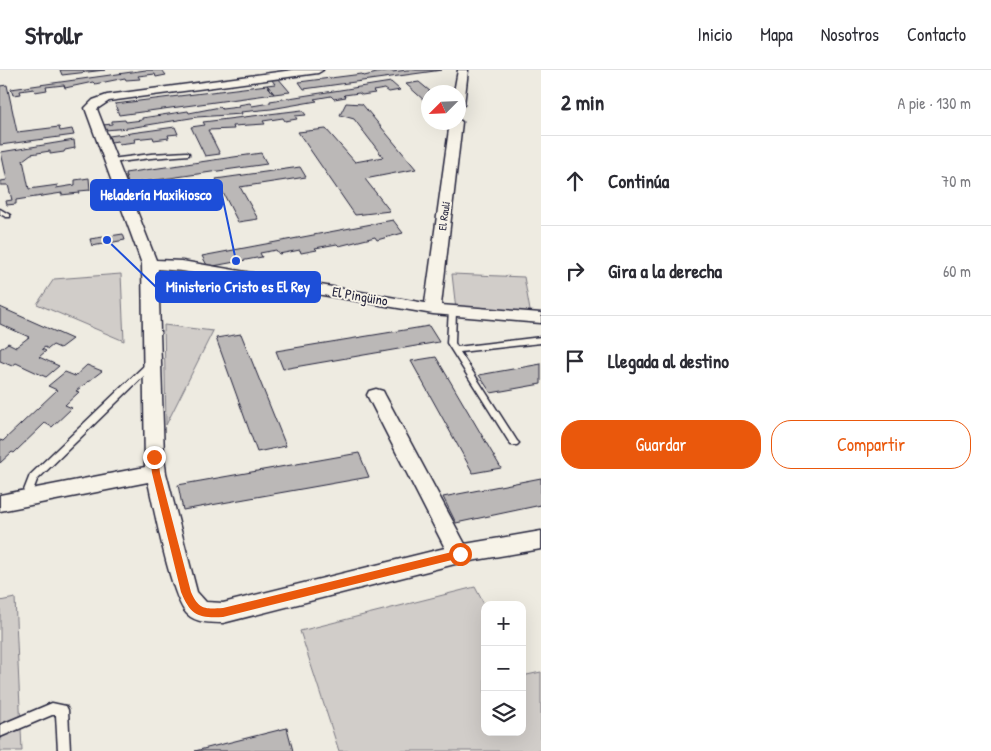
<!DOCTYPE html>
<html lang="es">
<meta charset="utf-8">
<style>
body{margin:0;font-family:"Patrick Hand",sans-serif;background:#f7f7f7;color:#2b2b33}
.controls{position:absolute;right:15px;bottom:15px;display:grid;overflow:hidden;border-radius:10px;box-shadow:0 5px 20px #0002}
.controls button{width:45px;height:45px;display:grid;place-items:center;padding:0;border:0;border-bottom:1px solid #e1e1e2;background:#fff;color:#2b2b33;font:25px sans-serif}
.compass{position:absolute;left:421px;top:15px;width:45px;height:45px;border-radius:50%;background:#fff;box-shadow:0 5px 20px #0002;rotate:246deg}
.stop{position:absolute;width:15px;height:15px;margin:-11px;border:4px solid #ea580c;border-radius:50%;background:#fff}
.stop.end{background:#ea580c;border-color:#fff;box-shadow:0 1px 5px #0008}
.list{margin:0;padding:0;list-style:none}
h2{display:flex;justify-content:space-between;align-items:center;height:65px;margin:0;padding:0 20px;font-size:21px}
h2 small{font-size:16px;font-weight:400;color:#7c7c81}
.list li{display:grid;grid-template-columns:32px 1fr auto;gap:15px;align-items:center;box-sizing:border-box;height:90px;padding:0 20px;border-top:1px solid #e1e1e2}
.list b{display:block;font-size:19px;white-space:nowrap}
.list em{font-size:16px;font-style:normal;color:#7c7c81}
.actions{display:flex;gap:10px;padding:15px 20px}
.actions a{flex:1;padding:11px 0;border:1px solid #ea580c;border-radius:20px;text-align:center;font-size:18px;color:#ea580c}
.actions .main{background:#ea580c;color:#fff}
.icon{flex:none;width:28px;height:28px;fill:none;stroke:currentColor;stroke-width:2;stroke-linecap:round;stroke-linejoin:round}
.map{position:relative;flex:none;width:541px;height:681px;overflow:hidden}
header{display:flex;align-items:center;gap:30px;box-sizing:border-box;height:70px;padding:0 25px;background:#fff;border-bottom:1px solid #e1e1e2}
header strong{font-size:24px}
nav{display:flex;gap:28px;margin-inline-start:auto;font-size:18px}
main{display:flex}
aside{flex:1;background:#fff}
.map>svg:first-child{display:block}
</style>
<header>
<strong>Strollr</strong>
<nav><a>Inicio</a><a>Mapa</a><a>Nosotros</a><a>Contacto</a></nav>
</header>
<main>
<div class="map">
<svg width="541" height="681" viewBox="0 0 541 681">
<rect width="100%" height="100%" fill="#eeebe1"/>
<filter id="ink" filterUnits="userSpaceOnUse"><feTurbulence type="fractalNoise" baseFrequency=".02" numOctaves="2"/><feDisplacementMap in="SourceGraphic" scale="10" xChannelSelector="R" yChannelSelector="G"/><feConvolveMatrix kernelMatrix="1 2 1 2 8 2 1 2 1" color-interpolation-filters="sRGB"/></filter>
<g filter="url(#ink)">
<!-- green -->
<path fill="#d1cdc9" stroke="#7a7882" d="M121,204l3,67 -87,-37 17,-25z
M452,204l72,3 7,39 -75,-6z
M164,255l49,6 -47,94z
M475,517l10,19v126h37v-56l19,-4v79h-202l-39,-120z
M15,528l7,153h-22v-150z"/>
<!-- building -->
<path fill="#bbb8b7" stroke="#22223b" d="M60,0h45l-43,5z
M146,0h16l4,5 -10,2 -1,-3 -17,2 2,3 -14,1 -1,-2 -30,6 -2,-2 -28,6 -1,-3 -18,2 1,3 -12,2 -1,-3 -14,2 1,3 -8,1 -2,-6z
M390,0l2,2 15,-2h35l-138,19 -5,-7 63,-8 2,2z
M278,8l12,14 -16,2 -7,-9 8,-1 -4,-5z
M391,12l9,8 -11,2 -4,-3 -12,2 2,2 -13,2 -3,-2 -15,2 2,2 -12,2 -3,-3 -17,3 3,2 -46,8 -30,3 1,2 -45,3 -68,11 -24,2 -2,-5 9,-1v-3l13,-1 1,2 16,-2v-2l46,-7 1,2 31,-6 2,2 17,-2 -1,-2 12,-2 2,3 18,-3v-2z
M419,12l12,10h-3v10h-2l-20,-18z
M7,15l10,47 42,-5 1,4 12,-2 2,6 -74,10v-59z
M267,15l7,9 -155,21 -4,-11z
M346,33l16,1 54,65 -51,10 25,32 -35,4 -57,-83 28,-3 29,33 28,-5 -29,-38 -14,-4z
M302,40l4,5 -11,1 2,3 -12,2 -2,-3 -20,3 2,3 -32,2 1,3 -26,1 12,24 -15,2 -14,-29 14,-2 -2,-3z
M175,57l3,7 -10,1 1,3 -15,2 -1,-3 -19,2 1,3 -16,2 -1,-3 -7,1 -2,-6z
M74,70l1,8 -10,2 -1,2 -14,2v-3l-19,3 -8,6 6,29 29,-4 -2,3 19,-3v-5l14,-2 1,12 -11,1 1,2 -19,2 1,-2 -46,7v4l-9,1 -1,-4 6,-1 -4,-15h-7v-4l6,-1 -6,-28z
M261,83l6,11 -139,20 -3,-11z
M300,97l6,10 -66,10 18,32 -20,3 -22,-43z
M393,150l10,13 -26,7 -2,-3 -36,9 -2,-2 -22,4 2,2 -16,3 -1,-3 -21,4 -3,-4 -16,3 2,4 -54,10 -6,-11z
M123,164l2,6 -33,6 -2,-7z
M0,237l72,32 -12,9 -7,-3 -5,4 -3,-2 -3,2 4,2 -7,6 20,9 -13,11 -30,-14 -4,3 -12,-5v-12l8,-6 8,4 13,-10 -29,-13z
M429,256l10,16 -156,27 -7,-18z
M241,264l45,112 -29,6 -41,-114z
M436,287l65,111 -28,5 -62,-112z
M541,294v20l-50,9 -12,-18z
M87,295l15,6 -26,20 3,1 -14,13 7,3 -20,19 -7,-4 -31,30 -2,-1 -12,11v-23l3,1 54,-51 -9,-4 17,-14 10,4z
M359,383l10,24 -186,33 -5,-25z
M541,408v27l-85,18 -13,-26z
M287,658l6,23h-98z"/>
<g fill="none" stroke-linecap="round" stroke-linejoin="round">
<defs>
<path id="service" d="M187,82l2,1v2l-38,3 -40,5 -3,-2 3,-2 40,-5z
M0,139l10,6v2h-4l-6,-3z
M449,239h3l4,2 -1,32 2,4 84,-10v6l-81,9 57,89 2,2 -2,2h-6l-64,-102z
M152,290l4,3 -1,2 -118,115 -8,21h-6l-2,-3 9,-23 119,-114z
M52,633l14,3 2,4 2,41h-12l-2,-36h-4l-52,22v-12z"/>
<path id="minor" d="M293,0h30l-5,3 -209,28 -12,8 59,151 26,1 243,42 25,-181h8v-3l4,3 -21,183 100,8v10l-108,-9 -251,-43 -24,-2 6,188 2,16 31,119 9,10 17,1 222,-55 -78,-153 2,-4 7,-2 7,2 2,4 80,149 76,-13v18l-82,14 -236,60c-12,0 -27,0 -36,-9 -16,-16 -33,-106 -39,-132l-148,29v-16l145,-28 -3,-203 -57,-156 8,-8 14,-5z
M458,0h10l-4,35 -6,3v-16h-4z"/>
</defs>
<!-- service casing -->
<use href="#service" stroke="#22223b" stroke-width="3"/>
<!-- minor casing -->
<use href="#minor" stroke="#22223b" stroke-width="3"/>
<!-- service -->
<use href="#service" fill="#f7f3e8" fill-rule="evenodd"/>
<!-- minor -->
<use href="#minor" fill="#f7f3e8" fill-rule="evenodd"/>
</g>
</g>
<!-- route -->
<path fill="#ea580c" d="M154,384l4,3 2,16 31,119c8,18 14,17 32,16l237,-58 4,4 -4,4 -237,59c-25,1 -32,-1 -42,-25l-29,-119 -2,-16z"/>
<g text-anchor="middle" stroke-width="4" stroke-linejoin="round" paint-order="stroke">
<!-- far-street labels -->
<g font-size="11" fill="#22223b" stroke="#f7f3e8">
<text transform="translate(444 146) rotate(-82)" y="4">El Raulí</text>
</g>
<!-- street labels -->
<g font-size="14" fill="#22223b" stroke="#f7f3e8">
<text transform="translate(360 226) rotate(10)" y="5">El Pingüino</text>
</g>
</g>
<!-- callouts -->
<path fill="none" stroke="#1d4ed8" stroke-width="2" d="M236 191L222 125M107 170L156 217"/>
<g fill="#1d4ed8" stroke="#f7f3e8" stroke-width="2">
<circle cx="236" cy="191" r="5"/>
<circle cx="107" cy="170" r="5"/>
</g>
<g fill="#1d4ed8" stroke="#1d4ed8" stroke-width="2">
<rect x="91" y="110" width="131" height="30" rx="5"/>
<rect x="156" y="202" width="164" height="30" rx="5"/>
</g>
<g font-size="15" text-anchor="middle" font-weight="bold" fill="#fff">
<text x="156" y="130">Heladería Maxikiosco</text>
<text x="238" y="222">Ministerio Cristo es El Rey</text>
</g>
</svg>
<div class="controls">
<button>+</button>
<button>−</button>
<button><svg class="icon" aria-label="layers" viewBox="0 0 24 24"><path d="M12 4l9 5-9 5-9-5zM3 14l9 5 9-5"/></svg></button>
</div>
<svg class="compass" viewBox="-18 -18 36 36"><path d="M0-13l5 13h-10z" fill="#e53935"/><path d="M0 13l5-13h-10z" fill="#7c7c81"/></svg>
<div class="stop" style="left:460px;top:484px"></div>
<div class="stop end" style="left:154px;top:387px"></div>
</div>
<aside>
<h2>2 min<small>A pie · 130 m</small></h2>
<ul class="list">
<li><svg class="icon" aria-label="ahead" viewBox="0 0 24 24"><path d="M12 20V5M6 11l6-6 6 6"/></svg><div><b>Continúa</b></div><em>70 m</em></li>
<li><svg class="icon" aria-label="right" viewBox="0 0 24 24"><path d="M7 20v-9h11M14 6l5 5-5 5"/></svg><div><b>Gira a la derecha</b></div><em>60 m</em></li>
<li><svg class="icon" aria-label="arrive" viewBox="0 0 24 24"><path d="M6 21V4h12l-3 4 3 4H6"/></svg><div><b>Llegada al destino</b></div></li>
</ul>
<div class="actions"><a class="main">Guardar</a><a>Compartir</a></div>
</aside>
</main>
